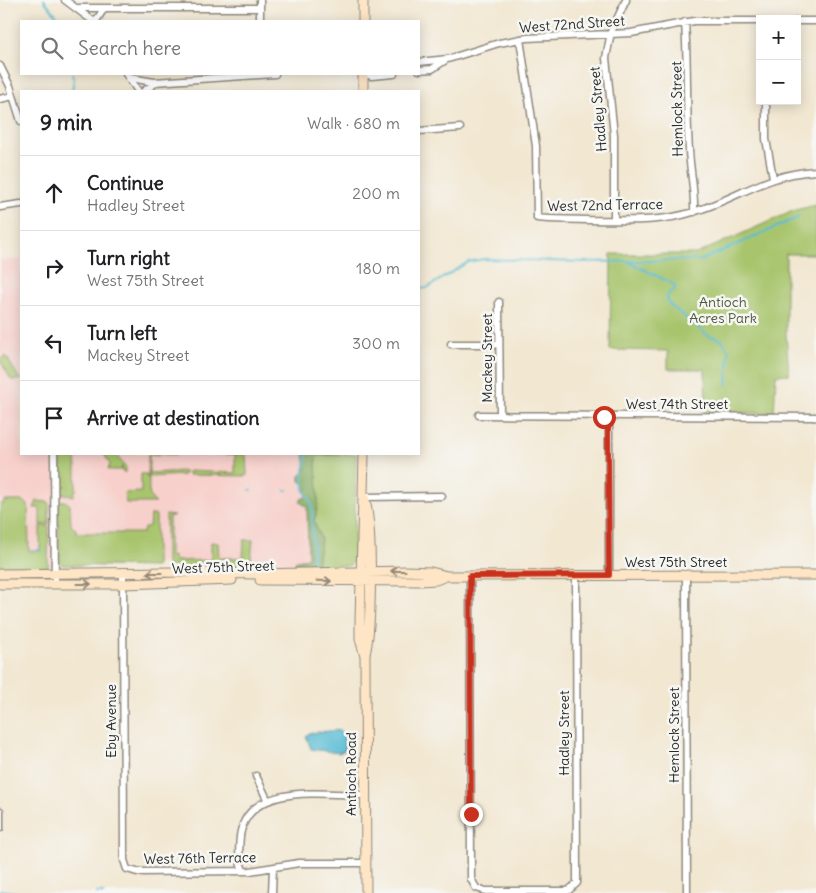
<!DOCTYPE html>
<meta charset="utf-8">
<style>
body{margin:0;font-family:Delius,sans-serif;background:#f2f2f2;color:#202124}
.controls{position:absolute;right:15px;top:15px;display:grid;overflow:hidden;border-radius:0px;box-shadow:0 2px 12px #0003}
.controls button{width:45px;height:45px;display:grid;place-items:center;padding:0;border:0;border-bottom:1px solid #e0e0e0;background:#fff;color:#202124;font:25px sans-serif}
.stop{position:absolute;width:15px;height:15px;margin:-11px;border:4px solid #c8321e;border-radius:50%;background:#fff}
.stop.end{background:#c8321e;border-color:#fff;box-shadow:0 1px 5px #0008}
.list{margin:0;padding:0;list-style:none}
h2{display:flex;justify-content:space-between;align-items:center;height:65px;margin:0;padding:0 20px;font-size:21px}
h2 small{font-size:16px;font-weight:400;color:#757577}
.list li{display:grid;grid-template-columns:32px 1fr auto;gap:15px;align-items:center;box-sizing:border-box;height:75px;padding:0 20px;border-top:1px solid #e0e0e0}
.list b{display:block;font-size:19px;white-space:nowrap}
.list p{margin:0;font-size:16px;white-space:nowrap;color:#757577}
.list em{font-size:16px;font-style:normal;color:#757577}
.icon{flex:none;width:28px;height:28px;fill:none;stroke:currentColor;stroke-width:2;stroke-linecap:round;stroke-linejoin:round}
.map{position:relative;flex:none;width:816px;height:893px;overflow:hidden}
.search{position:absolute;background:#fff;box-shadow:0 2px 12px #0003;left:20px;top:20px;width:400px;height:55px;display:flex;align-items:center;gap:12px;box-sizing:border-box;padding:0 18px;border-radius:0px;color:#757577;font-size:19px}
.panel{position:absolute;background:#fff;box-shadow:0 2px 12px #0003;left:20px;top:90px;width:400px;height:365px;border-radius:0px}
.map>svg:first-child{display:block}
</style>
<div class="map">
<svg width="816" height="893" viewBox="0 0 816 893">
<rect width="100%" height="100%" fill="#f6f6f2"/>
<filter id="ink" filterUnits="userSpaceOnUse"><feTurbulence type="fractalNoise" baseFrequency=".02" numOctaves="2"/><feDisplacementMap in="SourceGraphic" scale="10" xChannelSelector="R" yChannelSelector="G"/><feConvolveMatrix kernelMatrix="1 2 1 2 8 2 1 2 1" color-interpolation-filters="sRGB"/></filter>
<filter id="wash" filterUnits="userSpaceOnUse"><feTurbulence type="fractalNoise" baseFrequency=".0096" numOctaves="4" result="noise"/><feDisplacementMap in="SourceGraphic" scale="20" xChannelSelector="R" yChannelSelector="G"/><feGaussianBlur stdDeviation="1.12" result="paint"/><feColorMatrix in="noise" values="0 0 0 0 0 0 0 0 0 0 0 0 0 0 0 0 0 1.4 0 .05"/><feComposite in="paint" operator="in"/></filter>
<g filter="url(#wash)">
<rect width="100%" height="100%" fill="#f2e7d1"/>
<!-- built -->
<path fill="#f7d0cb" d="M21,259v195h291l2,111 -70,3 -89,-5 -155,5v-308z"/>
<!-- green -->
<path fill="#a8c56d" stroke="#6a784c" d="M816,205v49h-30v80l3,40 -13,1 -2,38h-68l-1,-44h-37v-18l-58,-1 1,-96h85l99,-44z
M6,356l13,22 2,-1v3h-10l-11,-20z
M61,454h8l3,5 4,-3v35h-2v5l-13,-3z
M104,454h11l11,13v5h-4v-6l-1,4h-13l2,-6z
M148,454h28l-27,1v18l35,-2v4l-36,2z
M226,454h20l1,22 -59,-1v-4l47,2v-19z
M312,454h44l-2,107 -5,5 -35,-1z
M141,474h6v4h2c0,10 -2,19 7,25h-30l-2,-10 17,-1z
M4,501h20l4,4 1,46h11v-25h9l-1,41 -48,1v-64h4z
M37,501l12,1v22l-9,1v-17h-6z
M65,501l5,4 1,21 5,3v4h67l1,-5 5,-2 1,-11h6v52l-94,-2 -3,-6 -1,-55 2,-3z
M166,515l8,1 -5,1v39l5,1 1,4 36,-1v-18l7,1 1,15h24l1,-18h9l-3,29 -84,-3z"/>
<!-- forest -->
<path fill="#86aa60" stroke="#586a46" d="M304,454h44l-30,2 -2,2c0,22 6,43 -2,63l7,18 -4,27 -23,1 2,-7 12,-2 -1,-51 -7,-5 2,-4h4v-13l-6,-4v-5l6,-6z"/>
<!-- water -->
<path fill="#56bbd4" stroke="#407380" d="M339,730l5,5 1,15 -6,3 -28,-4 -5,-13 3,-3z"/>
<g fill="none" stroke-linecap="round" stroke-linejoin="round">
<!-- stream -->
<path stroke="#56bbd4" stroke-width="2" d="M44,0l17,21
M72,91l2,-12 -2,-5
M629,262l46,23v4l-6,4 -2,6 3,6 37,30 15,5 7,11 -2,33
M419,289l8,-1 41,-26 16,-3 99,3 119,-2 97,-43
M307,455l-4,21 1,14 8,14 1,61
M250,490h2
M285,490h2
M36,551l4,-2
M0,890l21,3
M97,893h7"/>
</g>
</g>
<g filter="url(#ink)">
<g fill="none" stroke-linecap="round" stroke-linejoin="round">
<defs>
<path id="street" d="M65,0l28,21
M260,0v21
M78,8h182
M96,21l7,-11
M797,21h19
M685,22c3,43 1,86 4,128 1,21 6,41 5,62
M520,39l16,107 1,72c16,2 33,1 50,2 34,0 73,3 106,-8 46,-14 72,-38 123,-41
M419,62l29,-3 51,-16 28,-5 104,-5 63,-12h66
M0,66l10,20 11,35
M419,70l13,-1 15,-10
M126,74l12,17
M365,74l6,2 23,-2
M130,78l24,4 121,-8
M144,91l13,-9
M0,99l13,-3
M766,101v38l7,39
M419,131l41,-3
M0,207l21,-3
M614,220v-85l-8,-77 5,-26 15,-32
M499,302l1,113
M451,344h48
M479,415l337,2
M609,417v158
M54,454l1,130
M364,497l78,-1
M123,573l1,287 3,9 10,3 113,-1 49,-8h67
M470,576l1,303 5,9 10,3h82l9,-8v-5l-1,-302
M686,576l1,317
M256,776l11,23
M0,811v17
M243,870c-5,-10 -4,-22 -3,-34 8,-55 85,-41 125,-41
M272,893l1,-25"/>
<path id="secondary" d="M363,0v21
M363,74v17
M364,497c9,26 8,130 1,157l1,239
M0,574l172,-2 83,2 151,-3 25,1 16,4 369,-1
M260,580l160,1 16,-1 10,-4
M0,584h124l108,-4
M364,653l-4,-14v-18l4,-167"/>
</defs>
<!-- street casing -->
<use href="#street" stroke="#8e897e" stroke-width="9"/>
<!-- secondary casing -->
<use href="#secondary" stroke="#8e897e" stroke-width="11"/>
<!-- street -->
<use href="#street" stroke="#fff" stroke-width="6"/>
<!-- secondary -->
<use href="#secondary" stroke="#fde5c5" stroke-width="9"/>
</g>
<!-- one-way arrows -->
<defs><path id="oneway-shaft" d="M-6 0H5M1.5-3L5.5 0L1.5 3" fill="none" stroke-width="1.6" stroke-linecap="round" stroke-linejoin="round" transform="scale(1.25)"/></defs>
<g stroke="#948878">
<use href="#oneway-shaft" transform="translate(398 571) rotate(180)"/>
<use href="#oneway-shaft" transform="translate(154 573) rotate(180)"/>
<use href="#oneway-shaft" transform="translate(324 581) rotate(1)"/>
<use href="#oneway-shaft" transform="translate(84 584)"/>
</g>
</g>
<g fill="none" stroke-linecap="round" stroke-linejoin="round" filter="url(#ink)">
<!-- route -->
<path stroke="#c8321e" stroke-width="6" d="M471,814l-1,-238 139,-1 -1,-158h-4"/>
</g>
<g text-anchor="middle" stroke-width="5" stroke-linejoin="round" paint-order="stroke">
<!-- street labels -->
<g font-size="14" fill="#2b2b2b" stroke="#f6f6f2">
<text transform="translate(572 24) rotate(-4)" y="5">West 72nd Street</text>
<text transform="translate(598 109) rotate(-95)" y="5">Hadley Street</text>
<text transform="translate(677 109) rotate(-91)" y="5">Hemlock Street</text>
<text transform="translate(605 205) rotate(-1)" y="5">West 72nd Terrace</text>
<text transform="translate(487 358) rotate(-90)" y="5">Mackey Street</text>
<text x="677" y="409">West 74th Street</text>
<text x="676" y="567">West 75th Street</text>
<text transform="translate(223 567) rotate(-2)" y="5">West 75th Street</text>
<text transform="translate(111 721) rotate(-90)" y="5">Eby Avenue</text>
<text transform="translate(564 733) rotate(-90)" y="5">Hadley Street</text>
<text transform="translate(674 735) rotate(-90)" y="5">Hemlock Street</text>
<text transform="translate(351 774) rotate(-90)" y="5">Antioch Road</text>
<text transform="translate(200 858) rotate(-1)" y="5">West 76th Terrace</text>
</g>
<!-- park labels -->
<g font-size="14" fill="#50593f" stroke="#f6f6f2">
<text x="723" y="307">Antioch<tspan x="723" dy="16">Acres Park</tspan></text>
</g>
</g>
</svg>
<div class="controls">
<button>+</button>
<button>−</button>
</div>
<div class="stop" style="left:604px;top:417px"></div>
<div class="stop end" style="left:471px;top:814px"></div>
<div class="search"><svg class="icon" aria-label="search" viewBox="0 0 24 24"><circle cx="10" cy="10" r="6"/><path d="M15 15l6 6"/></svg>Search here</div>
<section class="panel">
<h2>9 min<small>Walk · 680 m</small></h2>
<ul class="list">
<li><svg class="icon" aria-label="ahead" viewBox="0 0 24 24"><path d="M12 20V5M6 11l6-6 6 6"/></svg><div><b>Continue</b><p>Hadley Street</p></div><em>200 m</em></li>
<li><svg class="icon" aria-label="right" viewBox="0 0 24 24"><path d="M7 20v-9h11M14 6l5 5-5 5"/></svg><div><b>Turn right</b><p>West 75th Street</p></div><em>180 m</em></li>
<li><svg class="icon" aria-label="left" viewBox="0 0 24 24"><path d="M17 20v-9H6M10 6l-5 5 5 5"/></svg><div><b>Turn left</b><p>Mackey Street</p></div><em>300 m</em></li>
<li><svg class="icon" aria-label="arrive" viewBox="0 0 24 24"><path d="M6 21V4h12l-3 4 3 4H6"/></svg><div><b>Arrive at destination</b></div></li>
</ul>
</section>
</div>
